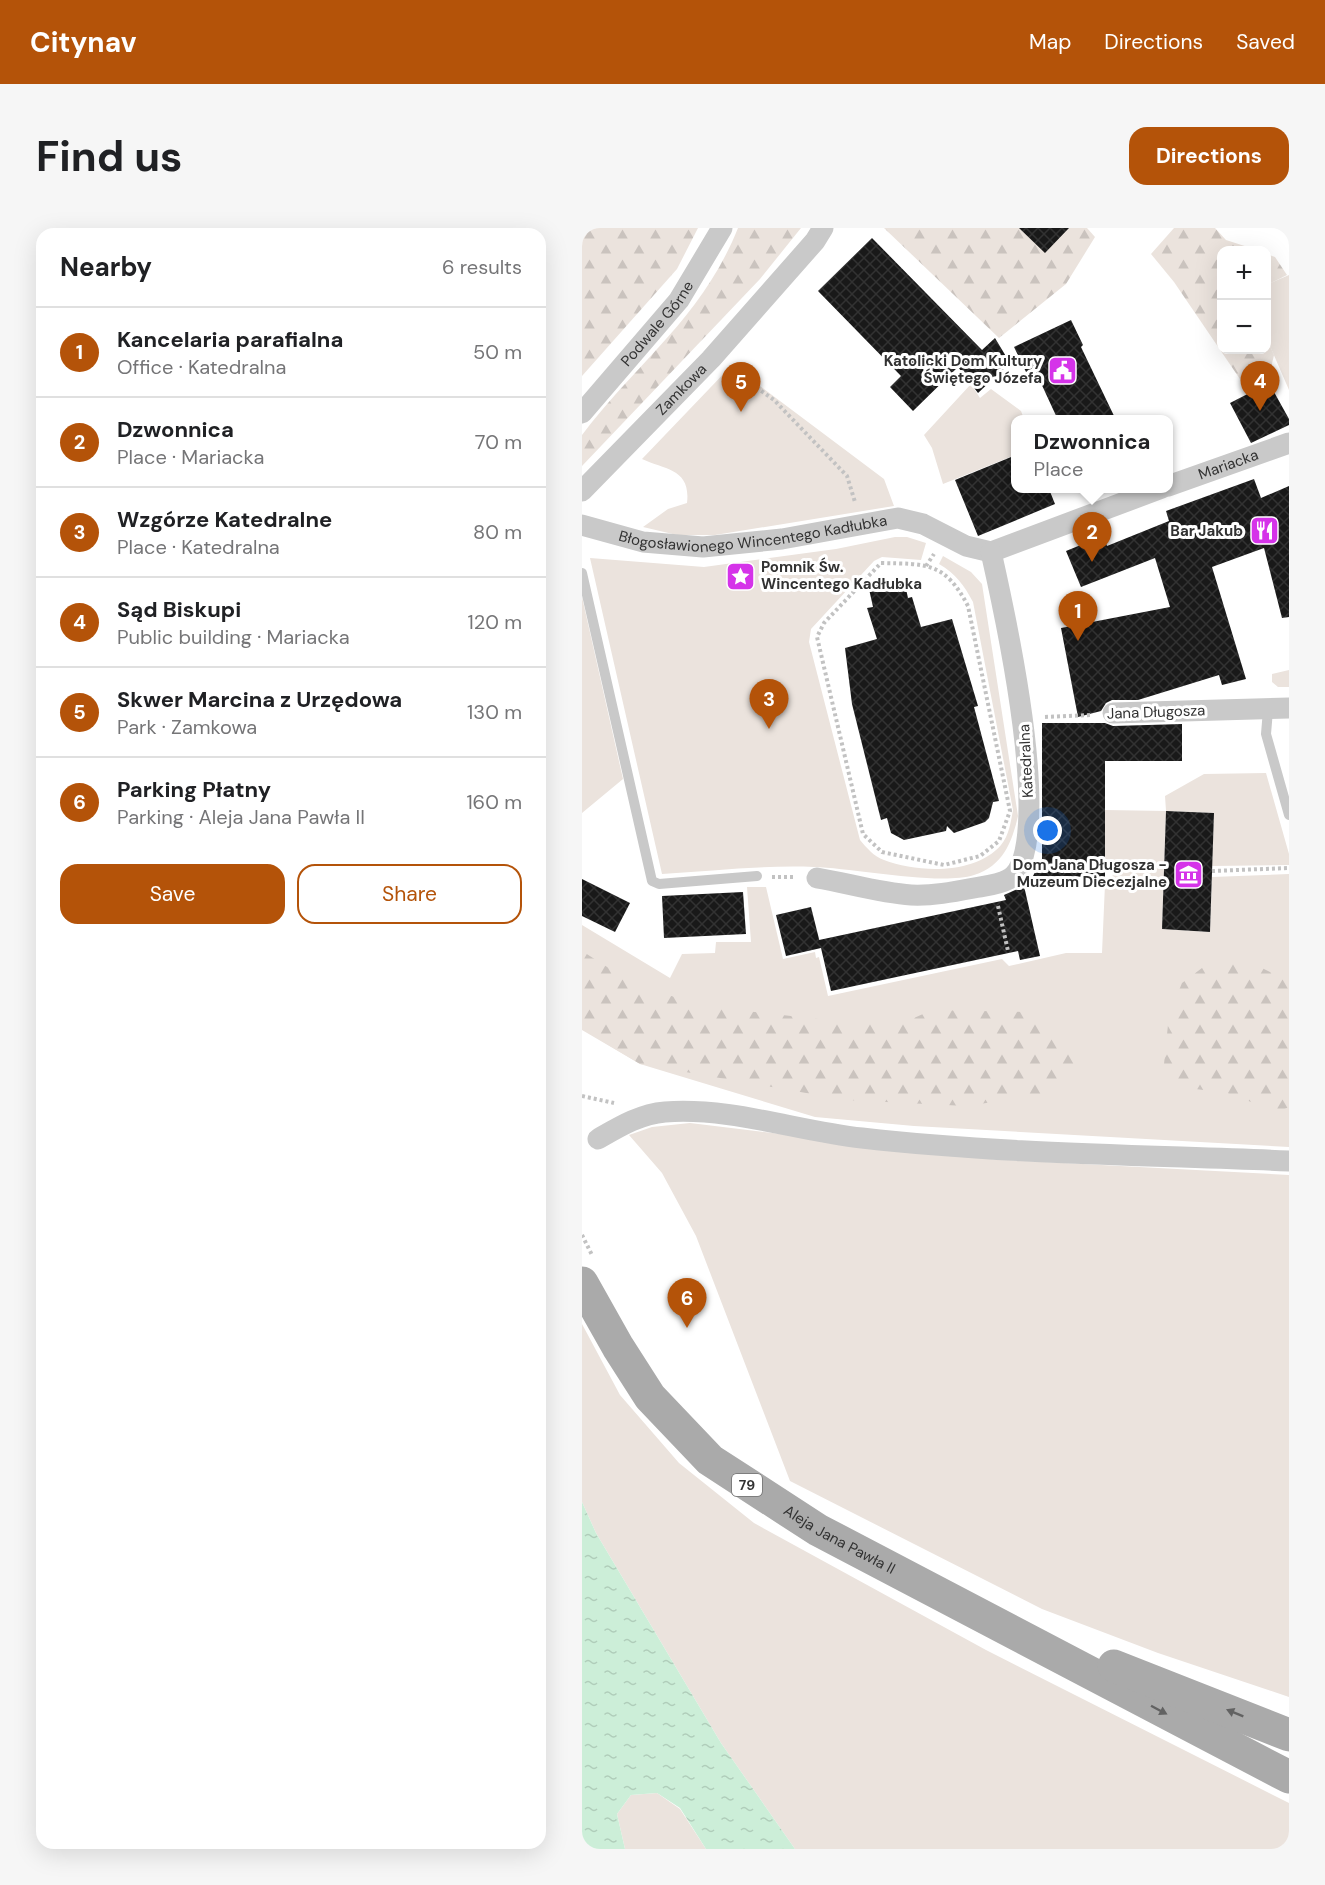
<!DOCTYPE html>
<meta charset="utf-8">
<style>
body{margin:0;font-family:"DM Sans",sans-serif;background:#f6f6f6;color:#202124}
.controls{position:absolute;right:18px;top:18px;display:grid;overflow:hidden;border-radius:12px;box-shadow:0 6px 24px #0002}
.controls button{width:54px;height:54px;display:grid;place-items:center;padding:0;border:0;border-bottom:2px solid #e0e0e0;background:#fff;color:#202124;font:30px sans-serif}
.you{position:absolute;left:466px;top:603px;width:21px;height:21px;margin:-15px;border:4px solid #fff;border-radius:50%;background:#1a73e8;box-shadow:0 0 0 9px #1a73e833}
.badge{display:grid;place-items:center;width:39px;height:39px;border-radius:50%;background:#b45309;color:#fff;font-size:20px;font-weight:700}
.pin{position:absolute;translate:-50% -50px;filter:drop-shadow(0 2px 3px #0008)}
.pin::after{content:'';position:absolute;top:32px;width:21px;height:18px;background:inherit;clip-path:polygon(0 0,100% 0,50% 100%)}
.popup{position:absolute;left:429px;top:187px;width:162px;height:78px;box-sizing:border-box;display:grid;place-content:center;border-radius:12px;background:#fff;filter:drop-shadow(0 2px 4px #0005);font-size:20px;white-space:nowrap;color:#757577}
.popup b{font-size:22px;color:#202124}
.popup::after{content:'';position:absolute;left:50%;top:100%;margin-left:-12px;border:12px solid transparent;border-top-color:#fff}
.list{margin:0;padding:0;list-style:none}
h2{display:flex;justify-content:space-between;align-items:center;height:78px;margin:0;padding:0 24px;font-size:26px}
h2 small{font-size:20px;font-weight:400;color:#757577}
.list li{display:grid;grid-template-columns:39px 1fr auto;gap:18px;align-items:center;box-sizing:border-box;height:90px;padding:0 24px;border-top:2px solid #e0e0e0}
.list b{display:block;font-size:22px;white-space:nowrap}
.list p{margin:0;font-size:20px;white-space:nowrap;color:#757577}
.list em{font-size:20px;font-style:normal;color:#757577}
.actions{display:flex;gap:12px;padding:18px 24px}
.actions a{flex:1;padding:14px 0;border:2px solid #b45309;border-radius:18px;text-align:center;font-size:21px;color:#b45309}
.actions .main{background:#b45309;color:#fff}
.map{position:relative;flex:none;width:707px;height:1621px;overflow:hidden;border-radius:18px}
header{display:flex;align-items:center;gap:36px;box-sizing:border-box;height:84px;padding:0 30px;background:#b45309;color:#fff}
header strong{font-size:28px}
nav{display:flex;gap:33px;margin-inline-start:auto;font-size:21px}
.intro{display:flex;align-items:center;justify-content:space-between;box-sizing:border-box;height:144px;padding:0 36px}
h1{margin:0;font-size:42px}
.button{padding:15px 27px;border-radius:18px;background:#b45309;color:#fff;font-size:21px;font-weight:700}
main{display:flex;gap:36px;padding:0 36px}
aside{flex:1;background:#fff;border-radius:18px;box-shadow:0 6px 24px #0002}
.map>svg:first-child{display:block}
</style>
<header>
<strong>Citynav</strong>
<nav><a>Map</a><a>Directions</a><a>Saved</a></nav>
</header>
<div class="intro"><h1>Find us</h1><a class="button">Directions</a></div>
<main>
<aside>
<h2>Nearby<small>6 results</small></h2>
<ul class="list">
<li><span class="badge">1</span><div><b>Kancelaria parafialna</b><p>Office · Katedralna</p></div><em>50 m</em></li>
<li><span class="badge">2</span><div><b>Dzwonnica</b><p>Place · Mariacka</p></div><em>70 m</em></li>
<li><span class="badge">3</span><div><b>Wzgórze Katedralne</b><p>Place · Katedralna</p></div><em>80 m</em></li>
<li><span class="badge">4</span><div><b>Sąd Biskupi</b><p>Public building · Mariacka</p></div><em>120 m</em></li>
<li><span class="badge">5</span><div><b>Skwer Marcina z Urzędowa</b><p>Park · Zamkowa</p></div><em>130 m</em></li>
<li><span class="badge">6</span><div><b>Parking Płatny</b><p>Parking · Aleja Jana Pawła II</p></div><em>160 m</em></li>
</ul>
<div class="actions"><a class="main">Save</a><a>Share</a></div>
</aside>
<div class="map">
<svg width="707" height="1621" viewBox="0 0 707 1621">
<defs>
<pattern id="forest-firs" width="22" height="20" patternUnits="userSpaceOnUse" patternTransform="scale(1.5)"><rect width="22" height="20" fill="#ebe3dd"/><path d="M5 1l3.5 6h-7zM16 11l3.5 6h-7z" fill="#cac3be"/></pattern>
<pattern id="water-ripples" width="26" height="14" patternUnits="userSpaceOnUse" patternTransform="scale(1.5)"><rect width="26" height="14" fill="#cceed8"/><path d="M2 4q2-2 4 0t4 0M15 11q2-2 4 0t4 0" fill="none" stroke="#b0cdba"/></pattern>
<pattern id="building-cross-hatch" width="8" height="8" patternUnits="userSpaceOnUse" patternTransform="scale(1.5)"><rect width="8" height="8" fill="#191919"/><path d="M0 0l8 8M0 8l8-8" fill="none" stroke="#323232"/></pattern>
</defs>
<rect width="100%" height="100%" fill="#fff"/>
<!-- green -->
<path fill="#ebe3dd" d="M707,47v115l-22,-51 -1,-54z
M150,137l152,114 10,27 -179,29h-38l-34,-8 25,-18 19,-6c4,-34 -21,-33 -45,-44z
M389,156l9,14 11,-9 30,22 3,8 -8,1 -1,35 -72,29 -11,-36 -8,-13z
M313,309h12l19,6 -5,17 -39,-3 -8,4 -63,68 -2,13 51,198c6,7 14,17 24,20 34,13 91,15 117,-15 8,-9 10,-24 12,-35l-40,-208c-9,-17 -17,-28 -34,-38l4,-8 28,16 11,12 36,232c-6,26 -15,50 -44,59 -35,11 -120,-7 -160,-8 -50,-2 -102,4 -152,7l-72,-316 114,9 132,-18z
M0,369l41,182 -41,34z
M707,442v17h-11l-6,-5v-8z
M684,545l23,81v11l-77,1 2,-53 -48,-2 -4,118 48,3 2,-55 77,-3v273l-375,-21 -99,-9 -175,-53 -58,-34v-105l88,53 12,-24 33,-1 1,-11h35l-4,-55h19l17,72 32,-7 1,6 3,-1 9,39 174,-37 7,7 57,-13h36l3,-69h7l1,-13h-8v-61l61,1 -1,-15 39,-22z
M108,895l299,36 300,16v522l-131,-44 -116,-44 -252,-128 -94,-245 -34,-63 -33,-38 23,-8z
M0,1096l38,71 59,68 75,60 232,127 303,153v46h-494l-74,-106 -125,-210 -14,-31z
M75,1565l23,16 26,40h-81l-8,-35 14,-19z"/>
<!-- forest -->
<path fill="url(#forest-firs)" d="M0,0h116l-21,41 -95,107z
M156,0h63l-41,51 -178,187v-31c55,-73 120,-117 156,-207z
M302,0h203l8,9 -29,47 -67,54z
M592,0h41l11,12 31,10h-35v100h44l1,-11 7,16 -4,17 -26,13 -70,-103 -23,-28z
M685,26l8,3 12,18 -20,10z
M0,723l55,35 72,21 118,13 78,2 27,-12 101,2 43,44 2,19 -32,19 -80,12 -120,-6 -206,-36 -58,-35z
M632,731l38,4 36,18 1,126 -11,5 -51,-19 -47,-6 -17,-13 6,-59 13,-32z"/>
<!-- water -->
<path fill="url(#water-ripples)" d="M0,1274l14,31 125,210 74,106h-89l-26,-41 -23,-15 -26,2 -14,19 8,35h-43z"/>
<!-- building -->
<path fill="url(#building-cross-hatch)" d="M437,0h50l-24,25z
M290,10l110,112 13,-12 15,25 -32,30 -20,-26 -45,44 -23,-24 11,-11 -83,-85z
M489,92l12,25 -2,2 35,73h-58l-24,-52 -8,4 -12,-25z
M687,155l20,36v6l-38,18 -21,-40z
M434,227v34h33l6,15 -77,32 -23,-56z
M672,251l7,19 28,-12v131l-7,1 -18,-70 -52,19 34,112 -24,6 -3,-10 -81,25h-26l-6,3 -5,8 -23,6 -17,-89 109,-21 -15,-49 -74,29 -15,-36 37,-15 4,10 62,-25 -3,-10z
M322,352l4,18 4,-1 9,30 31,-8 26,87 -4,1 25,94 -6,1 -4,16 -4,4 -31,11 -7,-7 -1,5 -42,9 -13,-7 -4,-15 -6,2 -29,-116 -7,-56 32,-9 -10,-31 6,-1 -4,-18 8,-4z
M460,495h63l8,3 69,-2v37h-77v116l-72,-1 9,-17z
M584,583l48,2 -4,119 -48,-3z
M0,651l48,24 -15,29 -33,-16z
M442,658l16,70 -20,4 -2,-9 -187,40 -10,-43 -35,8 -10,-41 35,-8 9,36 -1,-3 187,-40 -2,-5z
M161,664l3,42 -82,4 -2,-42z"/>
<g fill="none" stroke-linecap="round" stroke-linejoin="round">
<!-- path -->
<path stroke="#c2c2c2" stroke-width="4" stroke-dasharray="3 3" stroke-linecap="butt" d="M150,142l42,30 73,76 8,26
M299,335c46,1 64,-1 87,43l42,205 -11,30 -19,15 -36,9 -62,-13 -19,-18 -46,-197 7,-14z
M344,338l8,-12
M463,489l46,-2
M630,643l77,-3
M190,649h23
M416,678l10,45
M0,868l32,7
M0,1007l10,20"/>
<!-- lane -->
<path stroke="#c9c9c9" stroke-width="10" d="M0,345l70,308 7,3 98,-8
M686,482l-2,24 23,81"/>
<!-- street -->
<g stroke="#c9c9c9" stroke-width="21">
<path id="s1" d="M0,185l97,-113 43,-72"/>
<path id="s2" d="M586,258l121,-43"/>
<path id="s3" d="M0,263l129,-132 104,-118 8,-13"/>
<path id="s4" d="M0,297l61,17 60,5 79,-8 116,-21 25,6 43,22 25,6 171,-64"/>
<path d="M531,485l176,-5"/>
<path d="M235,650c30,5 63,15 94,17 21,1 42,-3 63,-7 11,-2 24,-3 35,-9 49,-29 -6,-274 -18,-327"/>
<path d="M16,911c21,-12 42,-25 67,-27 66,-5 132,19 197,26 141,16 285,17 427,23"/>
</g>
<!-- primary -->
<g stroke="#aaa" stroke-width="33">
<path id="s5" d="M0,1055l36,64 32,50 60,63 108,70 471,247"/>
<path d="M532,1438l175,69"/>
</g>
</g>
<!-- one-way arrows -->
<defs><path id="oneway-solid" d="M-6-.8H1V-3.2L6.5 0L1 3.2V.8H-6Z" transform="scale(1.5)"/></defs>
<g fill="#626262">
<use href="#oneway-solid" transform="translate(577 1482) rotate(28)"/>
<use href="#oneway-solid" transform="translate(653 1485) rotate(-158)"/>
</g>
<!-- icons -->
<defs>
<symbol id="civic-square" viewBox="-11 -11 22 22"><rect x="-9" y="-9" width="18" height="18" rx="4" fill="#d533e9" stroke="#fff"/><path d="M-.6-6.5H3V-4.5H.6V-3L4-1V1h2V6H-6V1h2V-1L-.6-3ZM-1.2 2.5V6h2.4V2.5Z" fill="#fff"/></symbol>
<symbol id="restaurant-square" viewBox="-11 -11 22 22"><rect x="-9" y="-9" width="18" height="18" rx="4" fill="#d533e9" stroke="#fff"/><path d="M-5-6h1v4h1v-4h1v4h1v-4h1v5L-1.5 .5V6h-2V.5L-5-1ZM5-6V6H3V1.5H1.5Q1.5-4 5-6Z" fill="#fff"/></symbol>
<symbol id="sight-square" viewBox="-11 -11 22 22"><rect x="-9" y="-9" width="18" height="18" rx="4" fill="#d533e9" stroke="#fff"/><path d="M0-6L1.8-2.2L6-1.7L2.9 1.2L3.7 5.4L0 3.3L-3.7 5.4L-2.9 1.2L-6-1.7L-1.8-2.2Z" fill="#fff"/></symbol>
<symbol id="museum-square" viewBox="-11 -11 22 22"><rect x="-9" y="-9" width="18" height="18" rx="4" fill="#d533e9" stroke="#fff"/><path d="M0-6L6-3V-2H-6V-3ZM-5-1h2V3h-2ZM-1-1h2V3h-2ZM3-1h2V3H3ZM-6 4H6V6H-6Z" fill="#fff"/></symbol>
</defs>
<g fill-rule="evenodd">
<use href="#civic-square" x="464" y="126" width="33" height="33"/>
<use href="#restaurant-square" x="666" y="286" width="33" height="33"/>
<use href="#sight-square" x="142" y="332" width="33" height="33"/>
<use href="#museum-square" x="590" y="630" width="33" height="33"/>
</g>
<g text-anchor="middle" stroke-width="6" stroke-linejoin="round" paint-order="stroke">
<!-- shield labels -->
<rect fill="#fff" stroke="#707070" stroke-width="1.5" x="150" y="1246" width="30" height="22" rx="4.5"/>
<g font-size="14" font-weight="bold" fill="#323232">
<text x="165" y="1262">79</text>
</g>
<!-- street labels -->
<g font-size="15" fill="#323232" stroke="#fff">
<text dy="5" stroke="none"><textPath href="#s1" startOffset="117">Podwale Górne</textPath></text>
<text dy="5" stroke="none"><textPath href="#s3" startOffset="142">Zamkowa</textPath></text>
<text dy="5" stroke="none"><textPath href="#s2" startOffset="64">Mariacka</textPath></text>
<text dy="5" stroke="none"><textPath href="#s4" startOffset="174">Błogosławionego Wincentego Kadłubka</textPath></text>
<text transform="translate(574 484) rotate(-2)" y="5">Jana Długosza</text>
<text transform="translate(444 533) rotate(-93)" y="5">Katedralna</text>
<text dy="5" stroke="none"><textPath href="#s5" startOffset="372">Aleja Jana Pawła II</textPath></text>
</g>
<!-- poi labels -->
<g font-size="15" font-weight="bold" fill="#323232" stroke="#fff" text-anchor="end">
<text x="460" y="138">Katolicki Dom Kultury<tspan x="460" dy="17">Świętego Józefa</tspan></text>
<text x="661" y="308">Bar Jakub</text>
<text x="179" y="344" text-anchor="start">Pomnik Św.<tspan x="179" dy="17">Wincentego Kadłubka</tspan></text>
<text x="585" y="642">Dom Jana Długosza -<tspan x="585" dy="17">Muzeum Diecezjalne</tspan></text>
</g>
</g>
</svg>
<div class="controls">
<button>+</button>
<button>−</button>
</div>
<div class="you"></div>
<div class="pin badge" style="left:496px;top:413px">1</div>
<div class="pin badge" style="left:510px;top:334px">2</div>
<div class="popup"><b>Dzwonnica</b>Place</div>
<div class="pin badge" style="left:187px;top:501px">3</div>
<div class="pin badge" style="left:678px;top:183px">4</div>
<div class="pin badge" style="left:159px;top:184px">5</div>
<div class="pin badge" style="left:105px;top:1100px">6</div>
</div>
</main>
